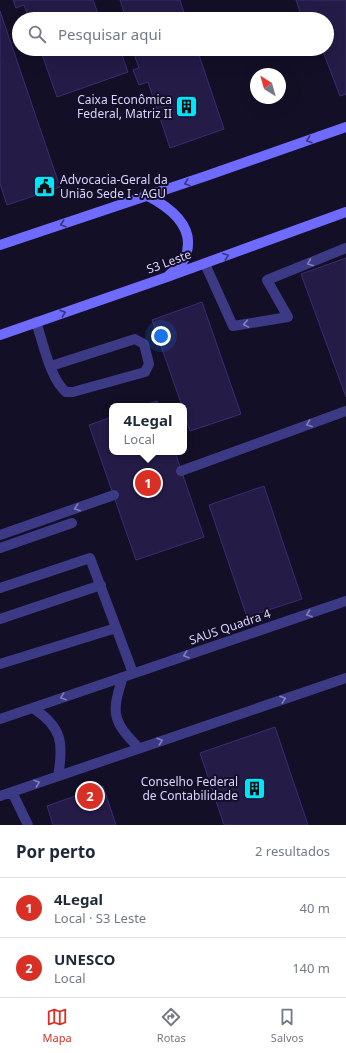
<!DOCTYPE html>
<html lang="pt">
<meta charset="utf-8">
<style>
body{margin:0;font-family:"Noto Sans",sans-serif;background:#f2f2f3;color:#1f2937}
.compass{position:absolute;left:250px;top:68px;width:36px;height:36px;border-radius:50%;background:#fff;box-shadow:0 4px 16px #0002;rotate:323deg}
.you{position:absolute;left:161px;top:336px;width:14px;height:14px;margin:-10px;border:3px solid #fff;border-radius:50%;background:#1a73e8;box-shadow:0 0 0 6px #1a73e833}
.badge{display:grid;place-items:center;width:26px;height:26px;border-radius:50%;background:#d93025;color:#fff;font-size:13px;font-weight:700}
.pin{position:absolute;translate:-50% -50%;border:2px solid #fff;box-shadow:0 1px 4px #0006}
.popup{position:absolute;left:109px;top:403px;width:78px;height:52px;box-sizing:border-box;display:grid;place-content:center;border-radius:8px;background:#fff;filter:drop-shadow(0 1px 3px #0005);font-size:13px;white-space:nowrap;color:#747a83}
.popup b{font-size:15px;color:#1f2937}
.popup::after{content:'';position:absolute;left:50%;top:100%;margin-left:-8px;border:8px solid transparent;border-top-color:#fff}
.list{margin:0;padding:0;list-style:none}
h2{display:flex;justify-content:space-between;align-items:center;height:52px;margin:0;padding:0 16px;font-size:17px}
h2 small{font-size:13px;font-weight:400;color:#747a83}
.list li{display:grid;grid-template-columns:26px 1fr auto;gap:12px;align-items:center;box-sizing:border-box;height:60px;padding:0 16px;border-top:1px solid #e0e1e3}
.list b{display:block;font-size:15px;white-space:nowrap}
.list p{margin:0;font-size:13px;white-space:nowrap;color:#747a83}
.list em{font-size:13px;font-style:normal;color:#747a83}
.icon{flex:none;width:22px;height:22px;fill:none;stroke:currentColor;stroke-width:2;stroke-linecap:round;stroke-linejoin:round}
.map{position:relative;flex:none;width:346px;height:825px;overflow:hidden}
.search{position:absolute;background:#fff;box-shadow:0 4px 16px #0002;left:12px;right:12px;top:12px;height:44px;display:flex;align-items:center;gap:10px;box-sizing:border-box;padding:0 14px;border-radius:22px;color:#747a83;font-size:15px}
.sheet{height:172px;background:#fff}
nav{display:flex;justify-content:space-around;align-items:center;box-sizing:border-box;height:56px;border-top:1px solid #e0e1e3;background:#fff;font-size:11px;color:#747a83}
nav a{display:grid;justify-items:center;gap:2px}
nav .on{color:#d93025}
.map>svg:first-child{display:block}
</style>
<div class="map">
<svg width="346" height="825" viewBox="0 0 346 825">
<rect width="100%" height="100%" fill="#130f26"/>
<!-- building -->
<path fill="#241b47" stroke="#3b2d73" d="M13,0h80l7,19h-71l-5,-14 -8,3z
M120,0h60l6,19h-60z
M296,0h50v94l-6,2 -18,-47h5v-30h-34l7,-7z
M0,11l60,176 -53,18 -7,-21z
M40,49h80l8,23 -71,25z
M136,49h61l27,80 -54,19 -22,-66 -9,3 -6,-15 6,-2 -6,-17z
M346,258v139l-45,-123z
M202,302l39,112 -51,17 -6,-18v-7h-2l-30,-86z
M157,401l2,5h-17z
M112,417v35h63l29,85 -68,23 -47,-135z
M264,486l38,113 -55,18 -38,-112z
M275,727l33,98h-84l-24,-72z
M103,786l13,39h-63l-6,-19z"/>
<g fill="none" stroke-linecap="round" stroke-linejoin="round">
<!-- service -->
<path stroke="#3d3a85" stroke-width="10" d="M205,264l28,62 55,-9 -21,-37 79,-32
M36,322c7,20 14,57 30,70h7l72,-20 4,-8 -5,-20 -9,-5 -84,27
M181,471l165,-60
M0,535l114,-40
M0,548l72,-25
M0,588l90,-30 43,115
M0,619l101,-34
M0,664l116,-36
M123,677c-12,36 -11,44 16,71
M33,708c29,19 31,35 25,68
M0,719l346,-118
M12,792l16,33
M0,796l346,-118"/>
<!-- secondary -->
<path stroke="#6f6bff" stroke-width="10" d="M148,196c23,12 49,32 37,62 -3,6 -12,13 -17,18
M0,245l206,-69 140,-49
M0,335l167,-58 179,-65"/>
</g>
<!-- one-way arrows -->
<defs><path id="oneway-chevron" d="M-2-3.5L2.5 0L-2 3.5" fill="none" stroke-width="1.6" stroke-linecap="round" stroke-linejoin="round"/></defs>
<g stroke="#38347d">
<use href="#oneway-chevron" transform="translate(309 140) rotate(161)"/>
<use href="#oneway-chevron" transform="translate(187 183) rotate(161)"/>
<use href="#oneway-chevron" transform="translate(63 224) rotate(162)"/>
<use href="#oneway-chevron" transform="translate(226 256) rotate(-20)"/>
<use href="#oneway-chevron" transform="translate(63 313) rotate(-19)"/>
</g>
<g stroke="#837fbc">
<use href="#oneway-chevron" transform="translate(310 263) rotate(158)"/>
<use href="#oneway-chevron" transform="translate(246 324) rotate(170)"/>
<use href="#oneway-chevron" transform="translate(309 424) rotate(160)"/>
<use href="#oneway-chevron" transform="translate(77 508) rotate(161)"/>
<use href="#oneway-chevron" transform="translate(309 614) rotate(161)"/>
<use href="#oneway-chevron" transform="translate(186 655) rotate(161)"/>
<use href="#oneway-chevron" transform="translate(63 697) rotate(161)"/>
<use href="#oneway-chevron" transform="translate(283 699) rotate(-19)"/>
<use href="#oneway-chevron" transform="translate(160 741) rotate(-19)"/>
<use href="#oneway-chevron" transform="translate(37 783) rotate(-19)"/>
</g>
<!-- icons -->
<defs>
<symbol id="building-square" viewBox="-11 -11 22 22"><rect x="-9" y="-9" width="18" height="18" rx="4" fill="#00e5ff" stroke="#130f26"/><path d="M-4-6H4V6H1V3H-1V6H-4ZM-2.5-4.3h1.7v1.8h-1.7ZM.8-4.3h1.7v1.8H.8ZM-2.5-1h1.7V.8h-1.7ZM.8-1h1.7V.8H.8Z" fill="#111"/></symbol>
<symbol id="civic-square" viewBox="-11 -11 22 22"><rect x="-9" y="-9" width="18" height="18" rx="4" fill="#00e5ff" stroke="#130f26"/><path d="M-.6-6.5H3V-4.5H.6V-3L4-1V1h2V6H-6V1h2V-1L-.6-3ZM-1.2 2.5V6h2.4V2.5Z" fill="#111"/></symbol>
</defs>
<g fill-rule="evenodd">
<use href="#building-square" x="174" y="94" width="25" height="25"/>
<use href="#civic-square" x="32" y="174" width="25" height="25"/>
<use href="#building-square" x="242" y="776" width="25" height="25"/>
</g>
<g text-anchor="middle" stroke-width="4" stroke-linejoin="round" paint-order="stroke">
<!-- poi labels -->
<g font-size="12" fill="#d9d4ff" stroke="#130f26" text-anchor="end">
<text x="172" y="104">Caixa Econômica<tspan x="172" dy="14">Federal, Matriz II</tspan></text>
<text x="60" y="184" text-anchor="start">Advocacia-Geral da<tspan x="60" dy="14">União Sede I - AGU</tspan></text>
<text x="238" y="786">Conselho Federal<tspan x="238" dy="14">de Contabilidade</tspan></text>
</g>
<!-- street labels -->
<g font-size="12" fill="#d9d4ff" stroke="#130f26">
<text transform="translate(169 262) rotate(-20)" y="4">S3 Leste</text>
<text transform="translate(230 627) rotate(-19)" y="4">SAUS Quadra 4</text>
</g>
</g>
</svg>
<svg class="compass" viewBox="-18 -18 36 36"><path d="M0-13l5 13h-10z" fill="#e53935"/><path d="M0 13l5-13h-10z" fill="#747a83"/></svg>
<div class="you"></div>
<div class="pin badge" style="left:148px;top:483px">1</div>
<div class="popup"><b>4Legal</b>Local</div>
<div class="pin badge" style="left:90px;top:796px">2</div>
<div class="search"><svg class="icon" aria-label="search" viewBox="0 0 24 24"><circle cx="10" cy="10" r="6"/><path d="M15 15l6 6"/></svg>Pesquisar aqui</div>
</div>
<section class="sheet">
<h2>Por perto<small>2 resultados</small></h2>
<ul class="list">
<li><span class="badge">1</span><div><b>4Legal</b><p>Local · S3 Leste</p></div><em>40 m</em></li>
<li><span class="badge">2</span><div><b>UNESCO</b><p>Local</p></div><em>140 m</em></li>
</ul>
</section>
<nav>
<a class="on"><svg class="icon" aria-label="map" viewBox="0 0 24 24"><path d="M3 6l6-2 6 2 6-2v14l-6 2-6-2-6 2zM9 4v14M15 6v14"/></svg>Mapa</a>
<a><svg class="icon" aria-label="directions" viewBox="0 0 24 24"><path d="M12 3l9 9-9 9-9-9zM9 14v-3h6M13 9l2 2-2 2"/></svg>Rotas</a>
<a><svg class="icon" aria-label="saved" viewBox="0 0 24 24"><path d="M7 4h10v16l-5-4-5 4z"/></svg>Salvos</a>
</nav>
